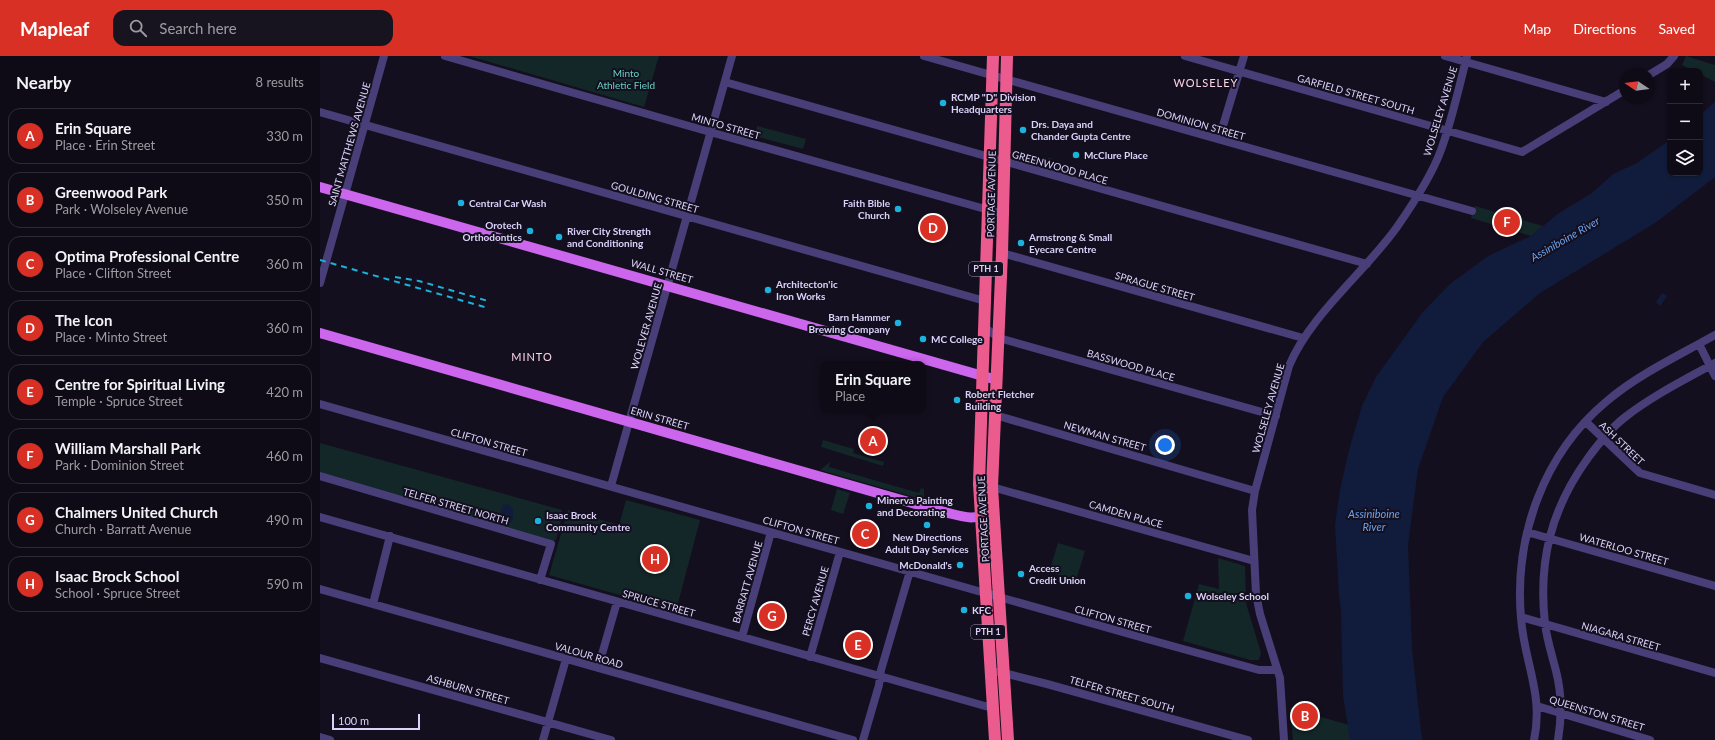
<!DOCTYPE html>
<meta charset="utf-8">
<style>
body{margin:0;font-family:Lato,sans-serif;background:#18141f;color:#f1f3f6}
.controls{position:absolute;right:12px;top:12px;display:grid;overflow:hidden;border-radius:8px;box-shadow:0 1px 3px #0004}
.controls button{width:36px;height:36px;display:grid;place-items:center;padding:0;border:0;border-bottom:1px solid #2f2b35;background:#0f0b16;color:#f1f3f6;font:20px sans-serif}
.compass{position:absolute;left:1299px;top:12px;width:36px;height:36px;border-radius:50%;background:#0f0b16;box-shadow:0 1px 3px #0004;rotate:283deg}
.scale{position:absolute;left:12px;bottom:10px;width:88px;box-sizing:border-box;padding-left:4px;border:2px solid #dbd2fa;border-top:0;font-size:11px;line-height:14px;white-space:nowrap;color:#dbd2fa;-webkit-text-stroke:3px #140f1e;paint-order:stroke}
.you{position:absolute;left:845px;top:389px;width:14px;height:14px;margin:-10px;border:3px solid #fff;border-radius:50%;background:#1a73e8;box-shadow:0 0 0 6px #1a73e833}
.badge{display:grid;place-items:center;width:26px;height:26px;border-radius:50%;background:#d93025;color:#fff;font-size:13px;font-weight:700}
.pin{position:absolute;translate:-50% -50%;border:2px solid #fff;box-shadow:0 1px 4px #0006}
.popup{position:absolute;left:500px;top:305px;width:106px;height:52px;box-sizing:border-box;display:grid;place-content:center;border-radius:8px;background:#0f0b16;filter:drop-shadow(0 1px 3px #0005);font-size:13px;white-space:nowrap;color:#9b9ba1}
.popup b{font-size:15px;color:#f1f3f6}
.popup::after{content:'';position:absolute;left:50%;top:100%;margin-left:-8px;border:8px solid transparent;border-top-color:#0f0b16}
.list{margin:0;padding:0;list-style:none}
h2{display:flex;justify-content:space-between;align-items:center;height:52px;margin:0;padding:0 16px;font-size:17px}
h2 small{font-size:13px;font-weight:400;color:#9b9ba1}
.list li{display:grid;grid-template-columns:26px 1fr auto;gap:12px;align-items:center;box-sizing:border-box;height:56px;margin:0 8px 8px;padding:0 8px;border:1px solid #2f2b35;border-radius:12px}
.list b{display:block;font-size:15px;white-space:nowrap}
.list p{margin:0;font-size:13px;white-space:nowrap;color:#9b9ba1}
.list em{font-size:13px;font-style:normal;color:#9b9ba1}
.icon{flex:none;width:22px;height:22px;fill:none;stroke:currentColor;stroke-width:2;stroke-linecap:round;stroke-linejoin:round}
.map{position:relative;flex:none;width:1395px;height:684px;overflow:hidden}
header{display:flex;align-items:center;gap:24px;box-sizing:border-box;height:56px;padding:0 20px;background:#d93025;color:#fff}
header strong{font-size:19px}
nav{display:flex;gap:22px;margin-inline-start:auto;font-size:14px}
.search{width:280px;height:36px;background:#18141f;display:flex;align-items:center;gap:10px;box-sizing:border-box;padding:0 14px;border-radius:12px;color:#9b9ba1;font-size:15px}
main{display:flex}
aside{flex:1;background:#0f0b16}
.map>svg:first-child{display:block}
</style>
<header>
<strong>Mapleaf</strong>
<div class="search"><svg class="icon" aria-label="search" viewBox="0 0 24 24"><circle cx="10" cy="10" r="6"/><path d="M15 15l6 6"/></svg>Search here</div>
<nav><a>Map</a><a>Directions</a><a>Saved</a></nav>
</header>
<main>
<aside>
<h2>Nearby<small>8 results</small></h2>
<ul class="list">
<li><span class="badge">A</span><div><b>Erin Square</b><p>Place · Erin Street</p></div><em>330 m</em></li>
<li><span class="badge">B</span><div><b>Greenwood Park</b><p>Park · Wolseley Avenue</p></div><em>350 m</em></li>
<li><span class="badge">C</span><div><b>Optima Professional Centre</b><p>Place · Clifton Street</p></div><em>360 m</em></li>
<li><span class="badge">D</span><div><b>The Icon</b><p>Place · Minto Street</p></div><em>360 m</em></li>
<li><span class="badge">E</span><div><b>Centre for Spiritual Living</b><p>Temple · Spruce Street</p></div><em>420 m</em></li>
<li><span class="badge">F</span><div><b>William Marshall Park</b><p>Park · Dominion Street</p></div><em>460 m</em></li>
<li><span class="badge">G</span><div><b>Chalmers United Church</b><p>Church · Barratt Avenue</p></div><em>490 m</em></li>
<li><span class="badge">H</span><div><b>Isaac Brock School</b><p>School · Spruce Street</p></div><em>590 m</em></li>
</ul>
</aside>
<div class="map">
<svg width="1395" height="684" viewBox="0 0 1395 684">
<rect width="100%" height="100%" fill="#140f1e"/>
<!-- green -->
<path fill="#132628" d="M149,0h190l-15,51z
M1366,0l29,9v17l-15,-8v-3h-7l-11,-6z
M437,70l49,13 -3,10 -48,-13z
M728,102h3l1,3 28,9 -4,-1 -1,2 -27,-7z
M1155,150l68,20 -12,10 -60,-18z
M503,384l31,9 -1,4 31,9 -1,4 -62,-19z
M0,387l242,67v7l-6,23 -4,1 -232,-67z
M510,406l-1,5 90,26 2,-5 3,1v8l-3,2 -101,-29z
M517,433l13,4 -7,21 -12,-4z
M306,444l74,20 -24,91 -127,-36 19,-65 51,15z
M738,487l27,8 -9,29 -27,-8z
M898,502l27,8 1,37 15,50 -2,7h-9l-67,-19 16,-57 20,5z
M970,652l59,17 1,15h-57z"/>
<!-- water -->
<path fill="#111c3c" d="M1395,46v75l-60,46 -115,70 -57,49 -40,55 -25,72 -10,76 4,104 10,91h-72l-7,-45 -2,-85 -2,-15 -4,-70 5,-35 9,-40 13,-44 14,-29 47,-65 27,-28 38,-28 43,-20 28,-23 33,-20 21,-19 24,-11 33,-23v33h30v-58z
M1342,237l5,3 -7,10 -4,-4z
M188,448l5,5v9l-1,4 -5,-1 -7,-9 3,-7z"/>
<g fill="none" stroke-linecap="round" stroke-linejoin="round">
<!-- minor -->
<path stroke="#493f78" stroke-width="8" d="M125,0l258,74 300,84
M604,0l548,155
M865,0l337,96 103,-62
M1125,0l161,46
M1329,19l18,-11 7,-8
M405,26l642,182
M0,56l665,189
M899,83l25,-83
M682,197l301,85
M0,227l64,-227
M664,271l15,11 277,78
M1379,288l16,32
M0,348l827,235 112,31h18
M675,359l260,76
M1266,366l54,51 75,22
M0,420l231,68 -11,36
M291,430l121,-430
M672,431l262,74
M0,461l672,191
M1207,476l188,54
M0,533l533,151
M53,548l17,-68
M1201,561l194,56
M422,581l29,-105
M490,601l30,-105
M0,602l291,82
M278,612l19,-66
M670,615l14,2 43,11 201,56
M1217,650l113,34
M0,681l10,3
M223,684l23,-81
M543,684l16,-55 2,-15 29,-99
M964,684l-4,-62 -20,-64 -4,-20 -4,-84 3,-19 34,-125c21,-51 76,-94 108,-139 16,-23 35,-52 44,-77 11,-30 18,-63 26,-94
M1214,684c10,-46 -10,-78 -13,-122 -7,-81 22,-164 86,-217 32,-27 71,-45 108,-66
M1238,684c4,-24 4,-46 -2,-69 -4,-16 -9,-31 -11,-47 -7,-63 6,-115 43,-166 11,-15 22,-29 36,-40 28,-22 60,-38 91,-55"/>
<!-- major -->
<path stroke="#cb66ed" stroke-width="10" d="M0,131l677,193
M0,277l620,178c22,5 31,11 53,1"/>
<!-- highway -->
<path stroke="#eb5b8e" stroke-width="12" d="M673,0l-14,428 16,256
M687,0l-5,197 -10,234 16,253"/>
<!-- rail -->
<path stroke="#1bb2dd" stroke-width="2" stroke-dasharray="6 5" stroke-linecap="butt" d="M0,204l168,48
M75,221l24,4 69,20"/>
</g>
<!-- markers -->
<g fill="#1bb2dd" stroke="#140f1e" stroke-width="1.5">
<circle cx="623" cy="47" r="4"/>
<circle cx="703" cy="74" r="4"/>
<circle cx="756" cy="99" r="4"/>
<circle cx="141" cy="147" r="4"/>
<circle cx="578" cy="153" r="4"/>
<circle cx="210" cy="175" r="4"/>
<circle cx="239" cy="181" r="4"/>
<circle cx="701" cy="187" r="4"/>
<circle cx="448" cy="234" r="4"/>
<circle cx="578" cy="267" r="4"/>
<circle cx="603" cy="283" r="4"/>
<circle cx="637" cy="344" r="4"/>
<circle cx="549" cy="450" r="4"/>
<circle cx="218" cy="465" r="4"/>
<circle cx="607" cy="469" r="4"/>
<circle cx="640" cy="509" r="4"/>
<circle cx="701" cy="518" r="4"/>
<circle cx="868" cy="540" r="4"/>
<circle cx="644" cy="554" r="4"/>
</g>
<g text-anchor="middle" stroke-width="4" stroke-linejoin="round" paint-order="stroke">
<!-- shield labels -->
<g fill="#140f1e" stroke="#9f98b8" stroke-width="1">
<rect x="649" y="206" width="34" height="14" rx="3"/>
<rect x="651" y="569" width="34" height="14" rx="3"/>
</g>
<g font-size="9" font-weight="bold" fill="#dbd2fa">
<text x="666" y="216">PTH 1</text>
<text x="668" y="579">PTH 1</text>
</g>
<!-- park labels -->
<g font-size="10" fill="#67d0c3" stroke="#140f1e">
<text x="306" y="21">Minto<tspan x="306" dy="12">Athletic Field</tspan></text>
</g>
<!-- street labels -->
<g font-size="10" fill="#dbd2fa" stroke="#140f1e">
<text transform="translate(1036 38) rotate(16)" y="4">GARFIELD STREET SOUTH</text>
<text transform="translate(1120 55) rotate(-73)" y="4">WOLSELEY AVENUE</text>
<text transform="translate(881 68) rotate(16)" y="4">DOMINION STREET</text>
<text transform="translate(406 70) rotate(16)" y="4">MINTO STREET</text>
<text transform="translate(29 88) rotate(-74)" y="4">SAINT MATTHEWS AVENUE</text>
<text transform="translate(740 111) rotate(16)" y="4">GREENWOOD PLACE</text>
<text transform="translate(671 138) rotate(-89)" y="4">PORTAGE AVENUE</text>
<text transform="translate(335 141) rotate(16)" y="4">GOULDING STREET</text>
<text transform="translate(342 215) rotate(16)" y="4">WALL STREET</text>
<text transform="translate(835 230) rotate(16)" y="4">SPRAGUE STREET</text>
<text transform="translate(326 270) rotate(-74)" y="4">WOLEVER AVENUE</text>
<text transform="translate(811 309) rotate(16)" y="4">BASSWOOD PLACE</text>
<text transform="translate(948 352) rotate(-74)" y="4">WOLSELEY AVENUE</text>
<text transform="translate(340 362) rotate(16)" y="4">ERIN STREET</text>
<text transform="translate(785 380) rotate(16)" y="4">NEWMAN STREET</text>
<text transform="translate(169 386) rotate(16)" y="4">CLIFTON STREET</text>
<text transform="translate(1302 387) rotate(44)" y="4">ASH STREET</text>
<text transform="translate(136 450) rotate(16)" y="4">TELFER STREET NORTH</text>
<text transform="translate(806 458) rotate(16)" y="4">CAMDEN PLACE</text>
<text transform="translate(663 463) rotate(-93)" y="4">PORTAGE AVENUE</text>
<text transform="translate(481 474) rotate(16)" y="4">CLIFTON STREET</text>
<text transform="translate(1304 493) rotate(16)" y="4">WATERLOO STREET</text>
<text transform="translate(427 526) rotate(-74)" y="4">BARRATT AVENUE</text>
<text transform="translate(495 545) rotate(-74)" y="4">PERCY AVENUE</text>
<text transform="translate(339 547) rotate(16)" y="4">SPRUCE STREET</text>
<text transform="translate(793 563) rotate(16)" y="4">CLIFTON STREET</text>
<text transform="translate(1301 580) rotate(16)" y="4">NIAGARA STREET</text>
<text transform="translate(269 599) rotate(16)" y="4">VALOUR ROAD</text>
<text transform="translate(148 633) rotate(16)" y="4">ASHBURN STREET</text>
<text transform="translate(802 638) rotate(16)" y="4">TELFER STREET SOUTH</text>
<text transform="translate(1277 657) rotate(17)" y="4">QUEENSTON STREET</text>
</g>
<!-- poi labels -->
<g font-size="10" font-weight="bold" fill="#dbd2fa" stroke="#140f1e" text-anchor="start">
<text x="631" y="45">RCMP "D" Division<tspan x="631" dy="12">Headquarters</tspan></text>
<text x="711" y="72">Drs. Daya and<tspan x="711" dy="12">Chander Gupta Centre</tspan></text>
<text x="764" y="103">McClure Place</text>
<text x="149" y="151">Central Car Wash</text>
<text x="570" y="151" text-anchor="end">Faith Bible<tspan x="570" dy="12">Church</tspan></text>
<text x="202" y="173" text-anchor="end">Orotech<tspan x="202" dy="12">Orthodontics</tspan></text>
<text x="247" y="179">River City Strength<tspan x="247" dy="12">and Conditioning</tspan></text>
<text x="709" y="185">Armstrong &amp; Small<tspan x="709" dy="12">Eyecare Centre</tspan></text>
<text x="456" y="232">Architecton'ic<tspan x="456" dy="12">Iron Works</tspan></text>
<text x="570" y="265" text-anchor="end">Barn Hammer<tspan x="570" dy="12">Brewing Company</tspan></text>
<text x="611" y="287">MC College</text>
<text x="645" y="342">Robert Fletcher<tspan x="645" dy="12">Building</tspan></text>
<text x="557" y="448">Minerva Painting<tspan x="557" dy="12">and Decorating</tspan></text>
<text x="226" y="463">Isaac Brock<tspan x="226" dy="12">Community Centre</tspan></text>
<text x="607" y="485" text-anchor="middle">New Directions<tspan x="607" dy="12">Adult Day Services</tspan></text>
<text x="632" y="513" text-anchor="end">McDonald's</text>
<text x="709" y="516">Access<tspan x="709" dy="12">Credit Union</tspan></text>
<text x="876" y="544">Wolseley School</text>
<text x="652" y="558">KFC</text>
</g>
<!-- neighbourhood labels -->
<g font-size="11" letter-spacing="1" fill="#fad4e7" stroke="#140f1e">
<text x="886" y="31">WOLSELEY</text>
<text x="212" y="305">MINTO</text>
</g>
<!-- water labels -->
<g font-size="11" font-style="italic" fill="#6ca2ed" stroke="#140f1e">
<text transform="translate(1245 183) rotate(-30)" y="4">Assiniboine River</text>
<text x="1054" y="462">Assiniboine<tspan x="1054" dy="13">River</tspan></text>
</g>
</g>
</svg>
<div class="controls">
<button>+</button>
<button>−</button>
<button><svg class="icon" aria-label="layers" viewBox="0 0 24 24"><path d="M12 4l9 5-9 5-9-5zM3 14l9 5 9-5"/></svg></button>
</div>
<svg class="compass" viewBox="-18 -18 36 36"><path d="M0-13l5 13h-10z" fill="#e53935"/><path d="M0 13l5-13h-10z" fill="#9b9ba1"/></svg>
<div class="scale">100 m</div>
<div class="you"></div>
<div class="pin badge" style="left:553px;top:385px">A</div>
<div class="popup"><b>Erin Square</b>Place</div>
<div class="pin badge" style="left:985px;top:660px">B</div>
<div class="pin badge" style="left:545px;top:478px">C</div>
<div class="pin badge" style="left:613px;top:172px">D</div>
<div class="pin badge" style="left:538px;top:589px">E</div>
<div class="pin badge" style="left:1187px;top:166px">F</div>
<div class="pin badge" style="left:452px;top:560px">G</div>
<div class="pin badge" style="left:335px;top:503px">H</div>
</div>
</main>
